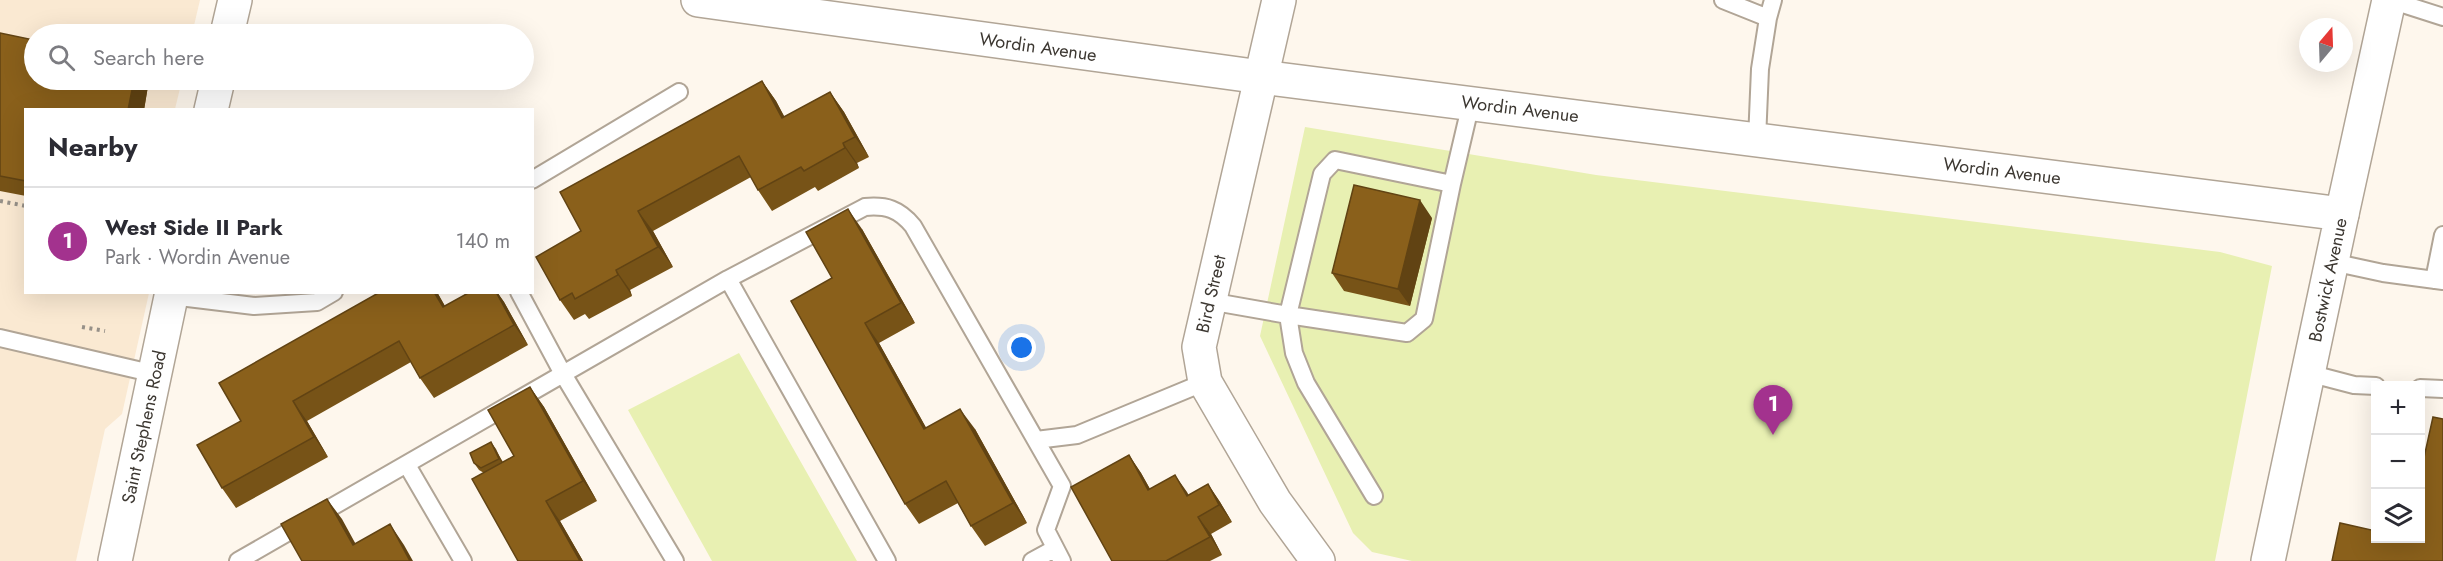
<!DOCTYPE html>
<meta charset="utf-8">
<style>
body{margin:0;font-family:Jost,sans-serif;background:#f2f2f3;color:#2b2b33}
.controls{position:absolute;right:18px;bottom:18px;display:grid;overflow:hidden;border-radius:0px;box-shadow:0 6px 24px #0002}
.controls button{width:54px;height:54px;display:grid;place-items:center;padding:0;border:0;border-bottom:2px solid #e1e1e2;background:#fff;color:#2b2b33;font:30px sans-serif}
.compass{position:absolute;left:2299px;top:18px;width:54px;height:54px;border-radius:50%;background:#fff;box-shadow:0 6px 24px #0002;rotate:19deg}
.you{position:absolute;left:1022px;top:348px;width:21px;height:21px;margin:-15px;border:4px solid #fff;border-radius:50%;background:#1a73e8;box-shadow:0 0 0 9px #1a73e833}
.badge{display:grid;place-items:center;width:39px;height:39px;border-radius:50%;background:#a3328e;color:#fff;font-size:20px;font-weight:700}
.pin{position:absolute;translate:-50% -50px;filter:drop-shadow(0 2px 3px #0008)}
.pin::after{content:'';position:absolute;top:32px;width:21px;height:18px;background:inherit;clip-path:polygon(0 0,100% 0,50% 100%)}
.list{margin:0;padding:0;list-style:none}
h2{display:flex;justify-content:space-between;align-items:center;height:78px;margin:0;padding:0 24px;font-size:26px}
h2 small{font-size:20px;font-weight:400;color:#7c7c81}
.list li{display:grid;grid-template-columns:39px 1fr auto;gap:18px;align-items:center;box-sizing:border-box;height:108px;padding:0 24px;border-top:2px solid #e1e1e2}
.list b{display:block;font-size:22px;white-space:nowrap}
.list p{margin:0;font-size:20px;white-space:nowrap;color:#7c7c81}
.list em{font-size:20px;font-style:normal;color:#7c7c81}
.icon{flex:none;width:33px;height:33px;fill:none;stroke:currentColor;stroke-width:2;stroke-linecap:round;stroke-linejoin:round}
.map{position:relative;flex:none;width:2443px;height:561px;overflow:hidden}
.search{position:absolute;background:#fff;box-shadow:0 6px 24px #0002;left:24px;top:24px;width:510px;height:66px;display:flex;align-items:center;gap:15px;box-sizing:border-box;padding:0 21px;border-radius:33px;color:#7c7c81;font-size:22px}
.panel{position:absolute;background:#fff;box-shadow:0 6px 24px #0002;left:24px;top:108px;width:510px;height:186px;border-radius:0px}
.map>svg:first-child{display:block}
</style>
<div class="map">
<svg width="2443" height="561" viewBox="0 0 2443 561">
<rect width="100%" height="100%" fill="#fef7ed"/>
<!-- built -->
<path fill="#fae9d2" d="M0,0h200l-8,34h-158v46h148l-7,29 -149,1v182l123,1 -27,121 -17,15 -29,132h-76z"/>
<!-- green -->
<path fill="#e8f0b2" d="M1305,127l291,48 624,77 52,14 -57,295h-803l-40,-9 -19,-19 -93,-197z
M739,353l118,208h-145l-84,-151z"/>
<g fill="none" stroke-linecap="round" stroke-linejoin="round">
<defs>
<path id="lane" d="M1723,0l45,18 -8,51 -3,71
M2390,0l53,17
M1768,18l5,-18
M532,180l147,-88
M2332,262l51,11 60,8
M728,279l159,282
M2434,280l9,-45
M519,292l44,82 112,187
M171,296l83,10 63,-4 17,-10
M1209,301l79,14 34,-141 13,-14 117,24 19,-81
M0,338l155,36
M2308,373l46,12 22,1
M2420,388l23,1
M1036,440l41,-5 128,-53
M407,465l56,96
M1374,496l-68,-113 -12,-30 -6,-38 119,18 17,-14 28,-135
M238,561l490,-282 137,-72c21,-2 34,2 48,19l149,260 -16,44 16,31
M1032,561l22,-12"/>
<path id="street" d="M1279,0l-80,347 6,35 70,120 43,59
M227,34l8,-34
M211,110l7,-30
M2342,214l47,-214
M115,561l57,-269"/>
<path id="secondary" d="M698,0l563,77 1081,137 -74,347"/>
</defs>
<!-- lane casing -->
<use href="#lane" stroke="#b1a596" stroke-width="20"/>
<!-- street casing -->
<use href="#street" stroke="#b1a596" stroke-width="36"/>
<!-- secondary casing -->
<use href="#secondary" stroke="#b1a596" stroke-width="36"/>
<!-- path -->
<path stroke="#969088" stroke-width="4" stroke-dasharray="3 4.5" stroke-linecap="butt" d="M0,201l26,5
M82,327l23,4"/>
<!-- lane -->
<use href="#lane" stroke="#fff" stroke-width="16"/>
<!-- street -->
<use href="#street" stroke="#fff" stroke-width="33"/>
<!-- secondary -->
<use href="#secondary" stroke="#fff" stroke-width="33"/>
</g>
<!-- wall -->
<path fill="#775317" d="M0,33l34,47h115l-5,30h-118v86l-26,-5z
M762,81l14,20 8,16 46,-25 14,20 25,45 -12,6 2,5 -41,23 -3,-4 -43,24 -14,-21 -7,-13 -98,54 20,36 -43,23 2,6 -43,23 -4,-5 -11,6 -14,-20 21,-69z
M1432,218l-22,88 -66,-15 -12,-18z
M862,229l53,94 -36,20 47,85 49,1 52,94 -42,23 -14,-20 -13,-23 -39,21 -14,-20 -73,-226z
M380,292h57l8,14 25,-14h27l7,10 24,43 -94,53 -14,-20 -9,-16 -104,59 21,36 -92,51 -14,-20 19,-67z
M530,387l14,20 53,94 -37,20 23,40h-65l-34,-88 -5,-3 -5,-7 17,-21 12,20 11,-6z
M1129,455l12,18 9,16 39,6 19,-11 12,18 12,20 -21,12 11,21 -12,6h-98z"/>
<!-- shaded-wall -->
<path fill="#614313" d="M134,80h15l-5,30h-16z
M762,81l14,20 20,37 -14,-20z
M830,92l14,20 25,45 -14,-20z
M843,143l14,20 2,5 -14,-20z
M1420,200l12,18 -22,88 -12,-17z
M848,209l14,20 53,94 -14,-20z
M638,211l15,20 20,36 -15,-20z
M616,270l14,20 2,6 -14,-21z
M434,292h3l20,36 -14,-21z
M496,292h1l7,10 24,43 -14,-20z
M865,323l14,20 59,106 -14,-20z
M530,387l14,20 53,94 -14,-20z
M293,401l14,20 21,36 -14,-20z
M960,409l15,20 52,94 -14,-20z
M491,442l5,7 8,17 -5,-7z
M1129,455l12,18 19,34 -12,-17z
M1175,475l12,17 12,22 -12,-18z
M1208,484l12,18 12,20 -13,-17z
M327,499l15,20 23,42 -12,-16z
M546,501l14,20 23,40h-3z
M1198,517l13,17 11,21 -12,-18z
M390,524l14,21 9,16h-3z"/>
<!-- building -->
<path fill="#8a601b" stroke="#614313" stroke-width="1.5" d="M0,33l34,7v40h100l-6,30h-102v71l-26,-5z
M762,81l20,37 48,-26 25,45 -12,6 2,5 -41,23 -3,-4 -43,23 -19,-34 -101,55 20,36 -42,23 2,5 -43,24 -3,-6 -12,7 -24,-43 45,-26 -21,-39z
M1354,185l66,15 -22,89 -66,-16z
M848,209l53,94 -36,20 59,106 36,-20 53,94 -42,23 -25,-45 -41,23 -114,-203 41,-23 -26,-46z
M380,292h54l9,15 27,-15h26l18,33 -94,53 -21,-37 -106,60 21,36 -92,51 -25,-43 44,-24 -22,-38z
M530,387l53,94 -37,20 34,60h-62l-46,-82 42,-23 -26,-46z
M2433,417l10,2v142h-111l8,-38 36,8v7h45v-67z
M491,442l8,17 -18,9 -7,-5 -4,-10z
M1129,455l19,35 27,-15 12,21 21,-12 11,21 -21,12 12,20 -44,24h-54l-41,-74z
M327,499l26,46 37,-21 20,37h-108l-21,-37z"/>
<g text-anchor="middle" stroke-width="6" stroke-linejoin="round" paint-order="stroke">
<!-- street labels -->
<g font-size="18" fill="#3c3731" stroke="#fff">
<text transform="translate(1038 47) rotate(8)" y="6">Wordin Avenue</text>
<text transform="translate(1520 109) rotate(7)" y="6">Wordin Avenue</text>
<text transform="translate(2002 171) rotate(7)" y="6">Wordin Avenue</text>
<text transform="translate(2328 280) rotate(-78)" y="6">Bostwick Avenue</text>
<text transform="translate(1211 294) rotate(-77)" y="6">Bird Street</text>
<text transform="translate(144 427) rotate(-78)" y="6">Saint Stephens Road</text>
</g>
</g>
</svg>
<div class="controls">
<button>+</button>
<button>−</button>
<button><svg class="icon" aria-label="layers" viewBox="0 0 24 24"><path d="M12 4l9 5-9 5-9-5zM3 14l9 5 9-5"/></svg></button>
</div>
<svg class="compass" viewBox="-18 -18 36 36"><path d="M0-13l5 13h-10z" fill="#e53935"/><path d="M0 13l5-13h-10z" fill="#7c7c81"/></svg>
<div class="you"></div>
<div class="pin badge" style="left:1773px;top:435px">1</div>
<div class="search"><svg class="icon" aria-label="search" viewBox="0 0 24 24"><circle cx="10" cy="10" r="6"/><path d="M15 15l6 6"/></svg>Search here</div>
<section class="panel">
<h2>Nearby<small></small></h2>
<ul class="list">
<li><span class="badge">1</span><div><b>West Side II Park</b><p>Park · Wordin Avenue</p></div><em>140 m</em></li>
</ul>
</section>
</div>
